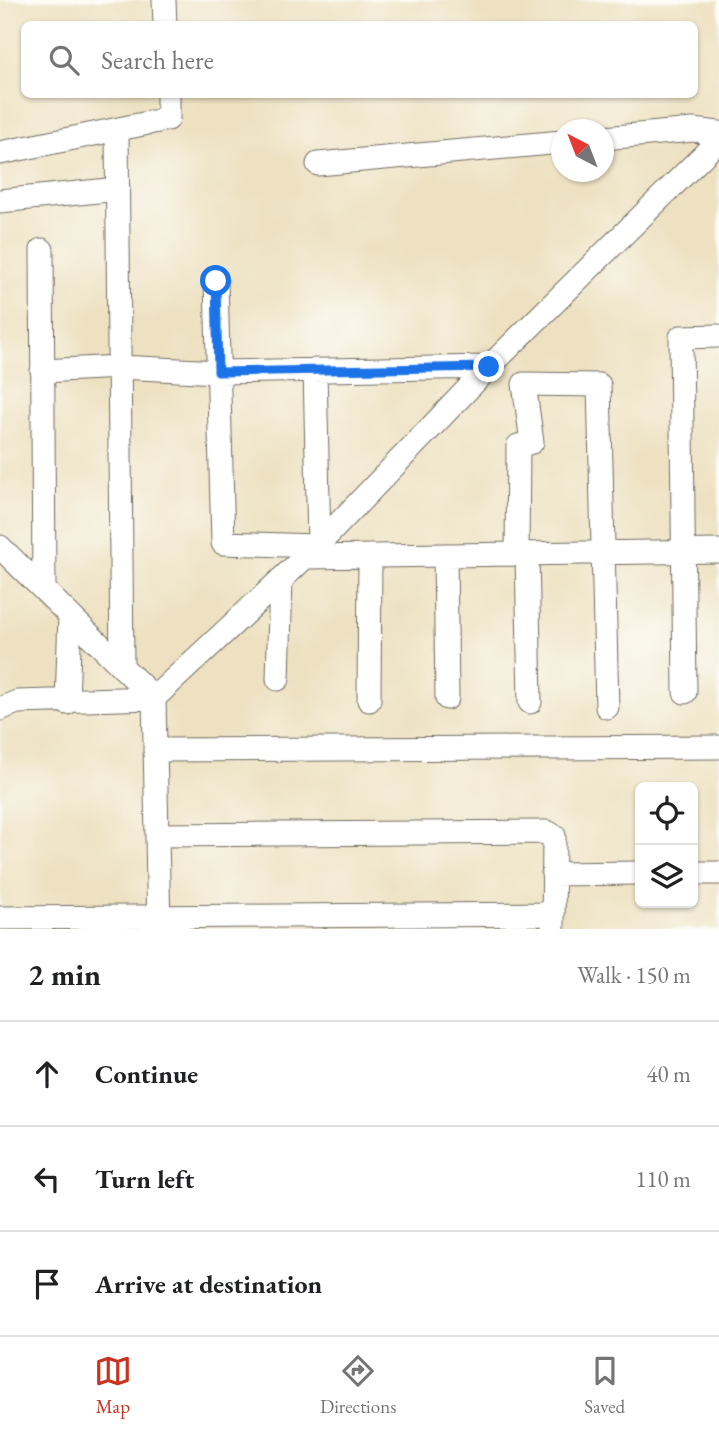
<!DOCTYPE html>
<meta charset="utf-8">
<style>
body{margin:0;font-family:"EB Garamond",serif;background:#f6f6f6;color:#202124}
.controls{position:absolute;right:21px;bottom:21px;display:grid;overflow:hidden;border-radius:10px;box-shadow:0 2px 5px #0004}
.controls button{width:63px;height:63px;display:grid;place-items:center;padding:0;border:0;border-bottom:2px solid #e0e0e0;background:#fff;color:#202124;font:35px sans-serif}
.compass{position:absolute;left:551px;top:119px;width:63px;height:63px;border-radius:50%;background:#fff;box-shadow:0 2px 5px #0004;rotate:318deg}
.stop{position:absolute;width:21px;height:21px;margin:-16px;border:5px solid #1a73e8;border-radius:50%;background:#fff}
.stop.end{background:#1a73e8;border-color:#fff;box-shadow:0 2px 7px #0008}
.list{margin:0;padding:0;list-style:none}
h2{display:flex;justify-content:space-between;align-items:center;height:91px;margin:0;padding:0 28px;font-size:30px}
h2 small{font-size:23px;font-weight:400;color:#757577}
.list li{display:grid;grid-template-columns:46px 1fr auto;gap:21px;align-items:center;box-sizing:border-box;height:105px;padding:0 28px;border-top:2px solid #e0e0e0}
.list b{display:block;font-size:26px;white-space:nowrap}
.list em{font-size:23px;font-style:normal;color:#757577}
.icon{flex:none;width:38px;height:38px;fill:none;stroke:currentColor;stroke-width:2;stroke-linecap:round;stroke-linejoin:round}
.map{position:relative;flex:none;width:719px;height:929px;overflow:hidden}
.search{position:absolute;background:#fff;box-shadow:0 2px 5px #0004;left:21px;right:21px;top:21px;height:77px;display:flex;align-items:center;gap:18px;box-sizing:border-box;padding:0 24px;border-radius:10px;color:#757577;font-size:26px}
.sheet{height:406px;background:#fff}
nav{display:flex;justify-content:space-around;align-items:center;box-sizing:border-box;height:98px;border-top:2px solid #e0e0e0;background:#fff;font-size:19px;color:#757577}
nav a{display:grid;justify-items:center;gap:4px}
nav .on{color:#c8321e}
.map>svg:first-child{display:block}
</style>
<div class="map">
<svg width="719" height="929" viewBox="0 0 719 929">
<rect width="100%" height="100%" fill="#fdfcf7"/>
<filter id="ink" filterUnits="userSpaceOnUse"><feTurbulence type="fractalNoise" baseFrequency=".0143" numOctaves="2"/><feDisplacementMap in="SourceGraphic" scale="14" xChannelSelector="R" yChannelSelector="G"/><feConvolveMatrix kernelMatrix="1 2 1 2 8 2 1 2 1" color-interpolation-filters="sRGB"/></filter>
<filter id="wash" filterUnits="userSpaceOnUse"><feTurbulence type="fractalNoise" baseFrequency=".00686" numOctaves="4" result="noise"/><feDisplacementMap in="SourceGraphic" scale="28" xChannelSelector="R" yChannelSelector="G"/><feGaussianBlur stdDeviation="1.57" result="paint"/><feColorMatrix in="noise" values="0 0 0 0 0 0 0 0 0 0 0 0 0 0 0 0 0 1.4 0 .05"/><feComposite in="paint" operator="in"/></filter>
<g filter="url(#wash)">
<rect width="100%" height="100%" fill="#ede1c1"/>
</g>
<g filter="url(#ink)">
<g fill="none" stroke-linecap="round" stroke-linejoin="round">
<defs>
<path id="minor" d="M164,0l1,24
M117,130l5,537
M604,138l89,-8 26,3
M0,153l168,-34v-25
M318,164l244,-22
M0,201l118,-12
M42,250l2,340
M216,281l7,262 93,3
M315,370l4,174
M42,371l78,-4 98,5 271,-5
M0,547l154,151 5,231
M517,554l1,-108 14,-4 -8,-58 75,1 8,322
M527,554l3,148
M445,555l2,143
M305,557l414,-6
M278,679l3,-100
M685,692l-4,-355 38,-1
M369,700l1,-144
M67,703l3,-87
M0,709l17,-7 137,-4 165,-154 170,-177 230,-227
M155,750l564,-3
M157,835l390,-3 7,4 -1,93
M693,873h26
M553,874l87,-1
M0,918l553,-4"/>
</defs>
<!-- minor casing -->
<use href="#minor" stroke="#6f6b60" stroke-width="25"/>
<!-- minor -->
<use href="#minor" stroke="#fff" stroke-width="23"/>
</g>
</g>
<g fill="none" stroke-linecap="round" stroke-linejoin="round" filter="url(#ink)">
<!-- route -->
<path stroke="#1a73e8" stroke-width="9" d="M216,281l2,91 271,-5"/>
</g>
</svg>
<div class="controls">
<button><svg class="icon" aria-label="locate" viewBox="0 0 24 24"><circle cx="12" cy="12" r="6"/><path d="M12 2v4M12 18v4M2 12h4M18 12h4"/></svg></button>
<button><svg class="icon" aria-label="layers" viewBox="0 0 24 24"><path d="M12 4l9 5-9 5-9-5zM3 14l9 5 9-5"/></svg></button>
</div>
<svg class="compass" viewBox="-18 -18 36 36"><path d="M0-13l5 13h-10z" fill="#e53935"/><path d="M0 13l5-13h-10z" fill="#757577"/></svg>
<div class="stop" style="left:216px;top:281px"></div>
<div class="stop end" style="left:489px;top:367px"></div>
<div class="search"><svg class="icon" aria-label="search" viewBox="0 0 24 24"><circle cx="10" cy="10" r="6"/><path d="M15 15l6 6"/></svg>Search here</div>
</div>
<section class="sheet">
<h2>2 min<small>Walk · 150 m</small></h2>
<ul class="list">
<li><svg class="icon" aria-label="ahead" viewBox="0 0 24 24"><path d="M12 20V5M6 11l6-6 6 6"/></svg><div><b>Continue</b></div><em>40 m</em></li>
<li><svg class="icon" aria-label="left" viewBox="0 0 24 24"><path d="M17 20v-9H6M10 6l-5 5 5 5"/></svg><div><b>Turn left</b></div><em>110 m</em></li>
<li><svg class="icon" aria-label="arrive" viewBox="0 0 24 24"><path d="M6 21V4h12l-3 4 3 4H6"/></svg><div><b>Arrive at destination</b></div></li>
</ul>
</section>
<nav>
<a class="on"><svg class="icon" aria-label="map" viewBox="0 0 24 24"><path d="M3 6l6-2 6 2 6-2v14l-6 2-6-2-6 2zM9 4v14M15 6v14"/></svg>Map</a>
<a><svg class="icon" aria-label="directions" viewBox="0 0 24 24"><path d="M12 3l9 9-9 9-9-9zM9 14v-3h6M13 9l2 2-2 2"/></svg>Directions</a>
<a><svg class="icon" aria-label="saved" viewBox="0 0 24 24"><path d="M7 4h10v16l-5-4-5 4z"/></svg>Saved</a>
</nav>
